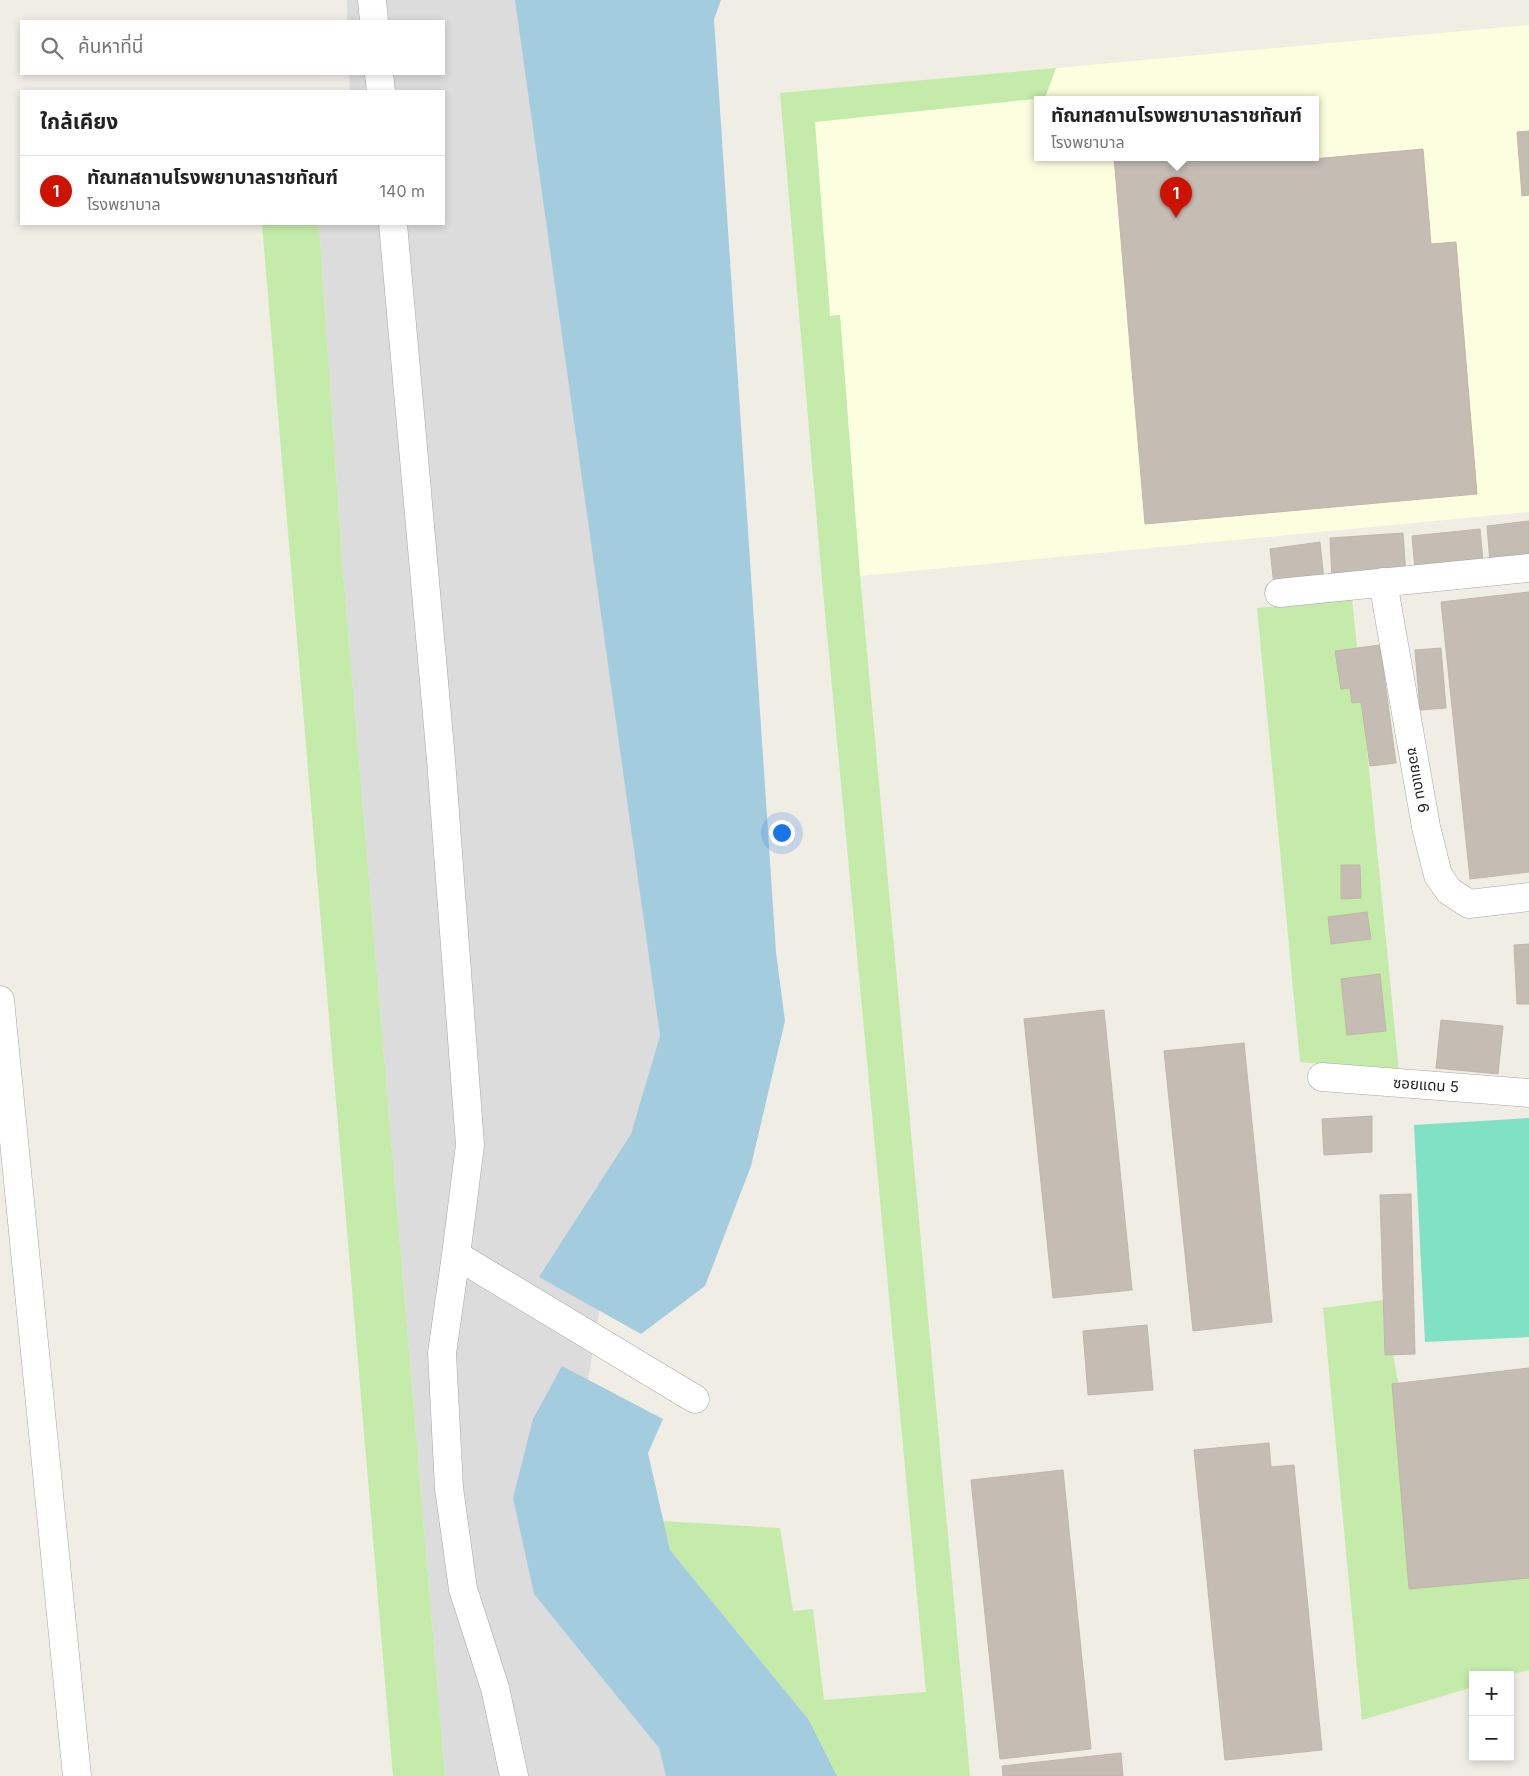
<!DOCTYPE html>
<html lang="th">
<meta charset="utf-8">
<style>
body{margin:0;font-family:Inter,"Noto Sans Thai",sans-serif;background:#f6f6f6;color:#222}
.controls{position:absolute;right:15px;bottom:15px;display:grid;overflow:hidden;border-radius:0px;box-shadow:0 2px 8px #0003}
.controls button{width:45px;height:45px;display:grid;place-items:center;padding:0;border:0;border-bottom:1px solid #e0e0e0;background:#fff;color:#222;font:25px sans-serif}
.you{position:absolute;left:781px;top:832px;width:18px;height:18px;margin:-12px;border:4px solid #fff;border-radius:50%;background:#1a73e8;box-shadow:0 0 0 8px #1a73e833}
.badge{display:grid;place-items:center;width:32px;height:32px;border-radius:50%;background:#ce1200;color:#fff;font-size:16px;font-weight:700}
.pin{position:absolute;translate:-50% -41px;filter:drop-shadow(0 1px 2px #0008)}
.pin::after{content:'';position:absolute;top:26px;width:18px;height:15px;background:inherit;clip-path:polygon(0 0,100% 0,50% 100%)}
.popup{position:absolute;left:1034px;top:96px;width:285px;height:65px;box-sizing:border-box;display:grid;place-content:center;border-radius:0px;background:#fff;filter:drop-shadow(0 1px 4px #0005);font-size:16px;white-space:nowrap;color:#767676}
.popup b{font-size:19px;color:#222}
.popup::after{content:'';position:absolute;left:50%;top:100%;margin-left:-10px;border:10px solid transparent;border-top-color:#fff}
.list{margin:0;padding:0;list-style:none}
h2{display:flex;justify-content:space-between;align-items:center;height:65px;margin:0;padding:0 20px;font-size:21px}
h2 small{font-size:16px;font-weight:400;color:#767676}
.list li{display:grid;grid-template-columns:32px 1fr auto;gap:15px;align-items:center;box-sizing:border-box;height:70px;padding:0 20px;border-top:1px solid #e0e0e0}
.list b{display:block;font-size:19px;white-space:nowrap}
.list p{margin:0;font-size:16px;white-space:nowrap;color:#767676}
.list em{font-size:16px;font-style:normal;color:#767676}
.icon{flex:none;width:28px;height:28px;fill:none;stroke:currentColor;stroke-width:2;stroke-linecap:round;stroke-linejoin:round}
.map{position:relative;flex:none;width:1529px;height:1776px;overflow:hidden}
.search{position:absolute;background:#fff;box-shadow:0 2px 8px #0003;left:20px;top:20px;width:425px;height:55px;display:flex;align-items:center;gap:12px;box-sizing:border-box;padding:0 18px;border-radius:0px;color:#767676;font-size:19px}
.panel{position:absolute;background:#fff;box-shadow:0 2px 8px #0003;left:20px;top:90px;width:425px;height:135px;border-radius:0px}
.map>svg:first-child{display:block}
</style>
<div class="map">
<svg width="1529" height="1776" viewBox="0 0 1529 1776">
<rect width="100%" height="100%" fill="#f0ede5"/>
<!-- residential -->
<path fill="#dddcdc" d="M347,0h195l118,1036 -50,209 -28,172 110,359h-247l-103,-1216 -23,-336h125v-133h-94l-1,-17h95v-53h-97z"/>
<!-- education -->
<path fill="#fcffdf" fill-rule="evenodd" d="M1529,25v487l-669,64 -20,-261 -10,1 -16,-195 200,-20 -2,-29zM1037,99h278v58h-278z"/>
<!-- grass -->
<path fill="#c4ebaa" d="M1056,68l-11,30 -230,24 15,194 10,-1 20,261 110,1200h-133l-28,-56 -139,-170 -7,-29 117,7 13,83 20,-2 11,91 102,-8 -104,-1112 -42,-487z
M262,224h57l23,336 103,1216h-52z
M1352,598l47,473 -99,-9 -43,-454z
M1383,1300l51,277 95,1v92l-19,5h-37v12l-111,33 -39,-412z"/>
<!-- pitch -->
<path fill="#81e1c5" d="M1529,1118v219l-104,5 -11,-217z"/>
<!-- water -->
<path fill="#a4ccdf" d="M515,0h206l-7,19 62,933 9,69 -34,145 -46,120 -64,48 -102,-57 92,-143 29,-98z
M562,1366l101,53 -15,34 22,97 139,170 28,56h-171l-7,-28 -125,-154 -21,-96 20,-79z"/>
<!-- building -->
<path fill="#c5bdb4" stroke="#c2b5a7" d="M1529,131v64l-7,1 -5,-64z
M1423,149l8,95 25,-2 21,252 -332,30 -31,-367h188v3z
M1529,521v37l-39,4 -3,-36z
M1480,529l3,32 -68,8 -3,-33z
M1403,533l3,41 -74,5 -2,-41z
M1320,542l4,38 -50,6 -4,-37z
M1529,592v280l-59,7 -29,-277z
M1380,645l16,118 -26,3 -9,-64 -9,1 -2,-15 -9,1 -6,-38z
M1441,648l5,60 -26,2 -5,-60z
M1341,865h19l1,33 -20,1z
M1367,912l4,27 -40,5 -3,-27z
M1529,944v60h-12l-3,-59z
M1380,974l6,57 -39,4 -6,-56z
M1104,1010l28,280 -79,8 -29,-279z
M1441,1020l62,6 -5,48 -62,-6z
M1244,1043l28,279 -79,9 -29,-280z
M1372,1116v36l-48,3 -2,-36z
M1411,1194l4,160 -30,1 -5,-160z
M1147,1325l6,65 -65,5 -5,-64z
M1529,1368v210l-120,11 -17,-205z
M1269,1443l2,24 23,-2 28,285 -97,10 -31,-310z
M1063,1470l28,279 -91,10 -29,-279z
M1121,1753l2,23h-120l-1,-10z"/>
<g fill="none" stroke-linecap="round" stroke-linejoin="round">
<defs>
<path id="minor" d="M372,0l2,21
M379,74l2,17
M393,224l48,536 29,385 -14,110 239,144
M1383,582l43,245 12,48 11,16 20,13 60,-7
M1279,593l250,-25
M0,1000l77,776
M1322,1077l207,16
M456,1255l-14,98 7,135 14,101 32,99 19,88"/>
</defs>
<!-- minor casing -->
<use href="#minor" stroke="#a6a6a6" stroke-width="29"/>
<!-- minor -->
<use href="#minor" stroke="#fff" stroke-width="28"/>
</g>
<g text-anchor="middle" stroke-width="4.5" stroke-linejoin="round" paint-order="stroke">
<!-- street labels -->
<g font-size="15" fill="#1f1f1f" stroke="#fff">
<text transform="translate(1418 780) rotate(80)" y="5">ซอยแดน 6</text>
<text transform="translate(1426 1085) rotate(4)" y="5">ซอยแดน 5</text>
</g>
</g>
</svg>
<div class="controls">
<button>+</button>
<button>−</button>
</div>
<div class="you"></div>
<div class="pin badge" style="left:1176px;top:218px">1</div>
<div class="popup"><b>ทัณฑสถานโรงพยาบาลราชทัณฑ์</b>โรงพยาบาล</div>
<div class="search"><svg class="icon" aria-label="search" viewBox="0 0 24 24"><circle cx="10" cy="10" r="6"/><path d="M15 15l6 6"/></svg>ค้นหาที่นี่</div>
<section class="panel">
<h2>ใกล้เคียง<small></small></h2>
<ul class="list">
<li><span class="badge">1</span><div><b>ทัณฑสถานโรงพยาบาลราชทัณฑ์</b><p>โรงพยาบาล</p></div><em>140 m</em></li>
</ul>
</section>
</div>
